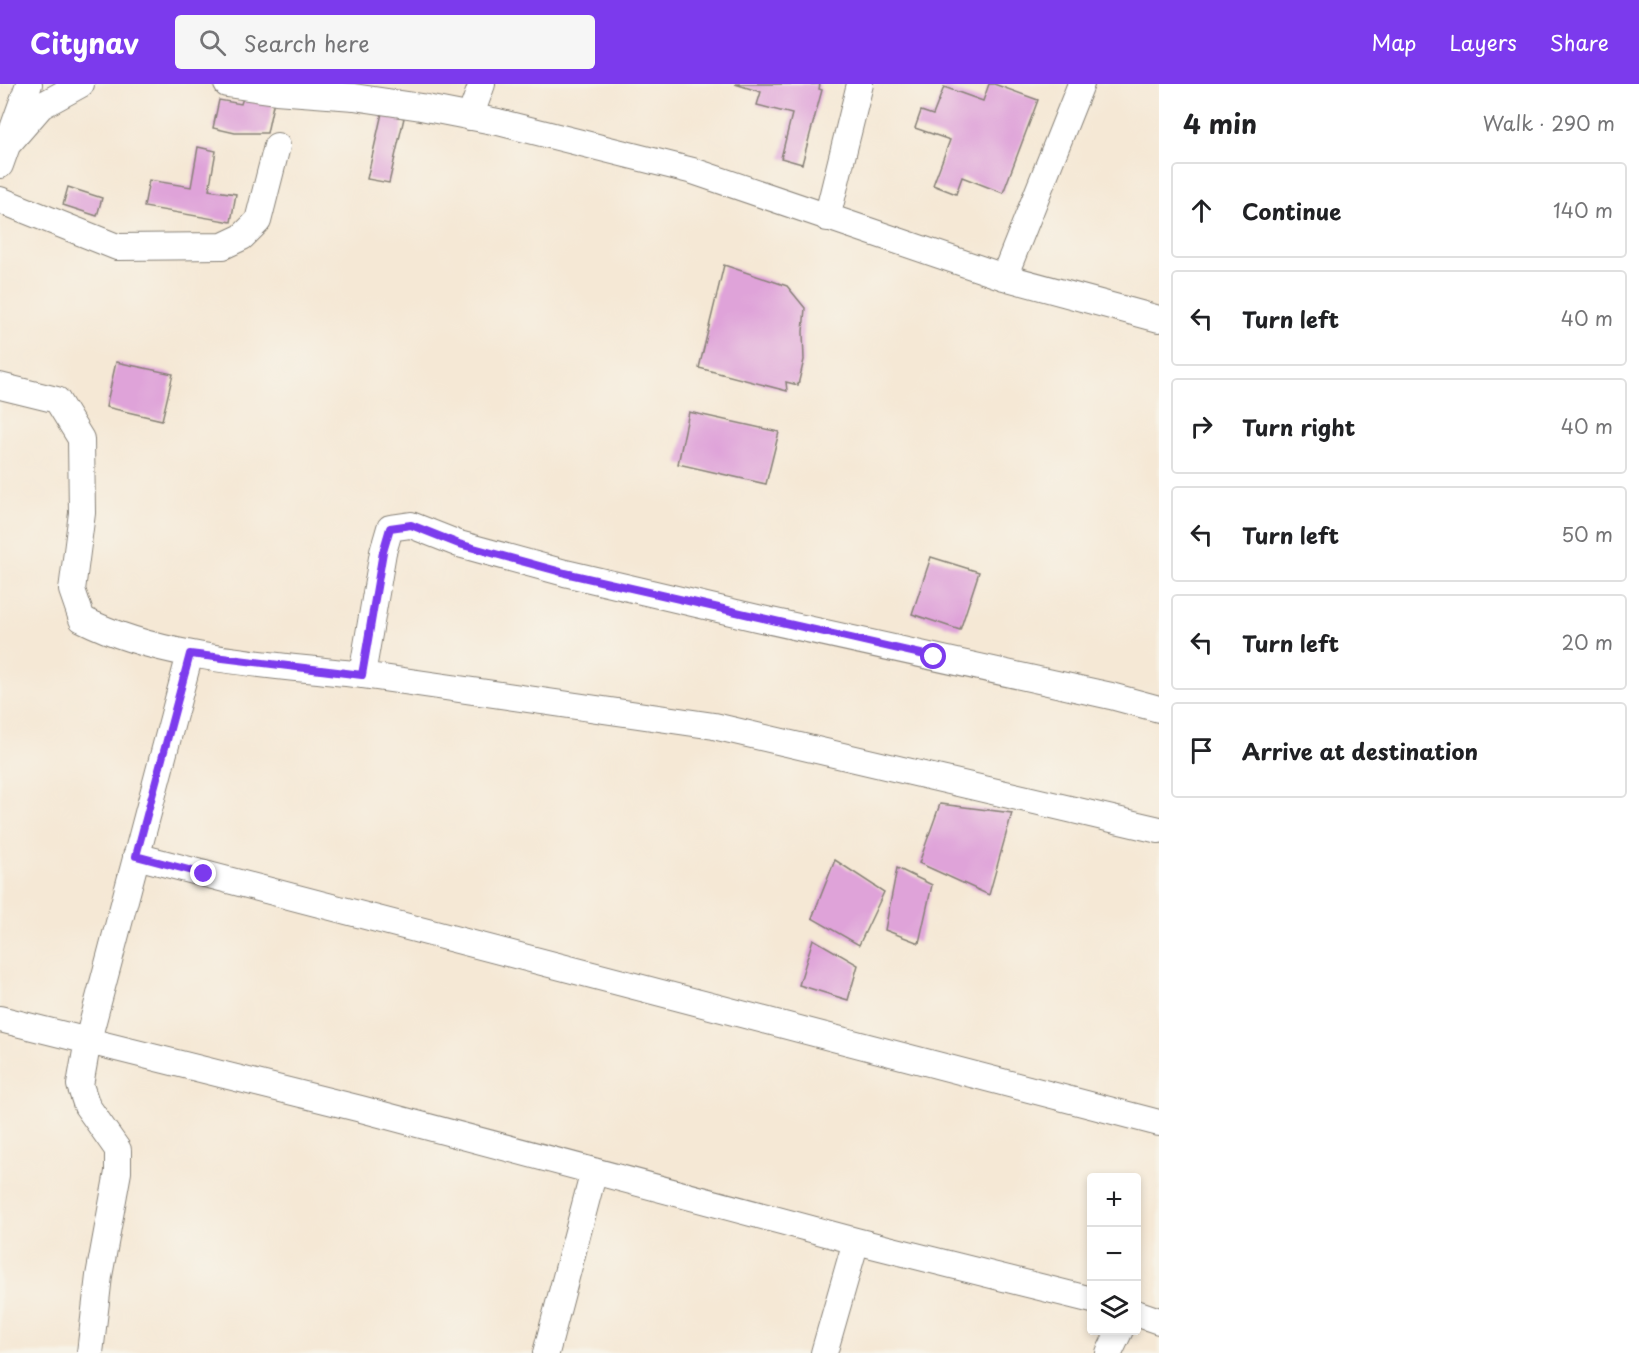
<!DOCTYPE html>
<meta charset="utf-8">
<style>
body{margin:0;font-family:"Playpen Sans",sans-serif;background:#f6f6f6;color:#202124}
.controls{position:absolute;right:18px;bottom:18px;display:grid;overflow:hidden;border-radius:6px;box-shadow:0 3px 9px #0003}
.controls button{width:54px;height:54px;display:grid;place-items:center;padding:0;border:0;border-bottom:2px solid #e0e0e0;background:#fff;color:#202124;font:30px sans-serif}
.stop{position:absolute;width:18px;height:18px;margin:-14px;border:4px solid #7c3aed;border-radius:50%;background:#fff}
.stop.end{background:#7c3aed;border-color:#fff;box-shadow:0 2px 6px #0008}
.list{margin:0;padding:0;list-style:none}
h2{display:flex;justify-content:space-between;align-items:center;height:78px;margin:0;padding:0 24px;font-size:26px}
h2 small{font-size:20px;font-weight:400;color:#757577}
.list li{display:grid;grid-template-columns:39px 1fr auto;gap:18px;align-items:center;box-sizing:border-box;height:96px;margin:0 12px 12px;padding:0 12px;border:2px solid #e0e0e0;border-radius:6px}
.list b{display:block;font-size:22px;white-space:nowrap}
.list em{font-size:20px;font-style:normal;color:#757577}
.icon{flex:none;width:33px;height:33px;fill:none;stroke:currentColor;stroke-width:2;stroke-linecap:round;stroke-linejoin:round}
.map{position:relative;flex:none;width:1159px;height:1269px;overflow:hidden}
header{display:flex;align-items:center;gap:36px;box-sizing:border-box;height:84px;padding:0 30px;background:#7c3aed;color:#fff}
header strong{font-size:28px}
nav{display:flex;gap:33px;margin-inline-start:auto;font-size:21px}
.search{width:420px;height:54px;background:#f6f6f6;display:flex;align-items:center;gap:15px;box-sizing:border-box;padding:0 21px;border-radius:6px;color:#757577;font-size:22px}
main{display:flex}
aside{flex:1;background:#fff}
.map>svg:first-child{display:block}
</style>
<header>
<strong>Citynav</strong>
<div class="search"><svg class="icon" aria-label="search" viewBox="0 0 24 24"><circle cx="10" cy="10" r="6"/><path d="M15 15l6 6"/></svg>Search here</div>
<nav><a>Map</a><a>Layers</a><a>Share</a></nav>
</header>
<main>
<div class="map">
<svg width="1159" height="1269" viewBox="0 0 1159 1269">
<rect width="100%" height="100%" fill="#f7f3e8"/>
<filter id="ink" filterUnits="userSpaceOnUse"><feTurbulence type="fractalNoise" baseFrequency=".0167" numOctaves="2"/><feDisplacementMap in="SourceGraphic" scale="12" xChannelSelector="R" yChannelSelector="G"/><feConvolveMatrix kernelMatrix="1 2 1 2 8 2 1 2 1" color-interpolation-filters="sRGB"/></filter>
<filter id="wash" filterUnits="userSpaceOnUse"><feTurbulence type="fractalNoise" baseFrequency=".008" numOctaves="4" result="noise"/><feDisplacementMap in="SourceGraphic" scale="24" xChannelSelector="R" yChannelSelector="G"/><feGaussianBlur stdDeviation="1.35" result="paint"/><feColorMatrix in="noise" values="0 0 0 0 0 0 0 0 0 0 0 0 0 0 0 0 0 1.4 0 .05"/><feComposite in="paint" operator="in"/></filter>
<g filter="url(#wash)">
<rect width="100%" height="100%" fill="#f5e8d5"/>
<g id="blocks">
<!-- building -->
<path fill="#dfa3d9" d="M735,0h85l-1,5 3,1 -20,74 -21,-6 11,-44 -35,-9 4,-13z
M989,0h5l44,16 -35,93 -41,-16 -6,17 -23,-9 17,-45 -35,-12 6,-17 12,4 11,-28 39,14z
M276,7l-9,42h-32l-22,-5 6,-28 22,4 4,-12z
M382,29l22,5 -15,65 -22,-4z
M198,63l18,4 -7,39 27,4 -5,28 -87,-15 5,-27 42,7z
M68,103l34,11 -5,18 -34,-11z
M724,181l63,21 18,22 -2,24 1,28 -6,25 -12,-3 1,9 -88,-23z
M116,278l57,12 -11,46 -56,-13z
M689,328l90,20 -13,52 -88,-20z
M931,473l48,15 -19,58 -48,-16z
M940,720l72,9 -23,82 -70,-32z
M835,776l49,32 -25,53 -47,-27z
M897,784l35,17 -13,58 -34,-13z
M813,855l45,26 -10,35 -49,-15z"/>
</g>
</g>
<g filter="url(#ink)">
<use href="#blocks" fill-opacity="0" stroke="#888278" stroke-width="1.5"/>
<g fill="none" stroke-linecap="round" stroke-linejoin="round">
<defs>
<path id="street" d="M227,0l49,7 78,6 67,10 77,15 195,49 311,106 155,42
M470,33l12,-33
M8,60l33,-38 40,-22
M0,81l29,-81
M0,116l117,47 106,-1 19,-9 16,-16 19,-75
M827,134l33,-134
M1004,193l77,-193
M0,302l57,14 24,39 1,74 -10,77 10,29c83,42 188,45 280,56l21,-123 7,-24 21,-3 48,19 106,29 192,45 354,78 48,13
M362,591l352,51 445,104
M136,772l1023,267
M0,935l361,90 495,132 236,59
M1136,1229l23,8
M90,1269l9,-77 19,-104v-22l-31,-44 -7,-21 8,-45 102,-386
M546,1269l48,-182
M824,1269l32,-112
M1109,1269l11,-23"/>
</defs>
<!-- street casing -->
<use href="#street" stroke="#888278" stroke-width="28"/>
<!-- street -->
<use href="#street" stroke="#fff" stroke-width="26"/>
</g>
</g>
<g fill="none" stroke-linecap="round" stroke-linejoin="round" filter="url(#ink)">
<!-- route -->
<path stroke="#7c3aed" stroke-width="8" d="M204,790l-68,-18 54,-202 172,21 21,-123 7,-24 21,-3 48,19 106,29 369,84"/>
</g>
</svg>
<div class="controls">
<button>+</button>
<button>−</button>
<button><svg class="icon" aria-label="layers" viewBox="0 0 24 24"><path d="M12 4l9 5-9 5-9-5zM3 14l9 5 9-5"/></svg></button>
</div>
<div class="stop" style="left:934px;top:573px"></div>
<div class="stop end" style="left:204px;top:790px"></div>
</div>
<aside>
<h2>4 min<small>Walk · 290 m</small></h2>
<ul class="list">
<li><svg class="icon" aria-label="ahead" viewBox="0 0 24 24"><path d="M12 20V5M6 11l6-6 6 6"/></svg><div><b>Continue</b></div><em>140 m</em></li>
<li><svg class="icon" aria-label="left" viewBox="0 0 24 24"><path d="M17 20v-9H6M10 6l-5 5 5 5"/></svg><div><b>Turn left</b></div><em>40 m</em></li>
<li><svg class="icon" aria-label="right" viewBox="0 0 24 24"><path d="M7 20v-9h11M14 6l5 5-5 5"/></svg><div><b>Turn right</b></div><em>40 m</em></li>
<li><svg class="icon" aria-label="left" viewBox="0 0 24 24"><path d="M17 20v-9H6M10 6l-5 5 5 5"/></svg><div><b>Turn left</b></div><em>50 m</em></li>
<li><svg class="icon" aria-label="left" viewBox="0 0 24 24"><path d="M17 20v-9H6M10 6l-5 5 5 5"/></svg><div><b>Turn left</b></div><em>20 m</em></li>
<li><svg class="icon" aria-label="arrive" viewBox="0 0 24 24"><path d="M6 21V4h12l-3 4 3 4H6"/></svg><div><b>Arrive at destination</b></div></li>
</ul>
</aside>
</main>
